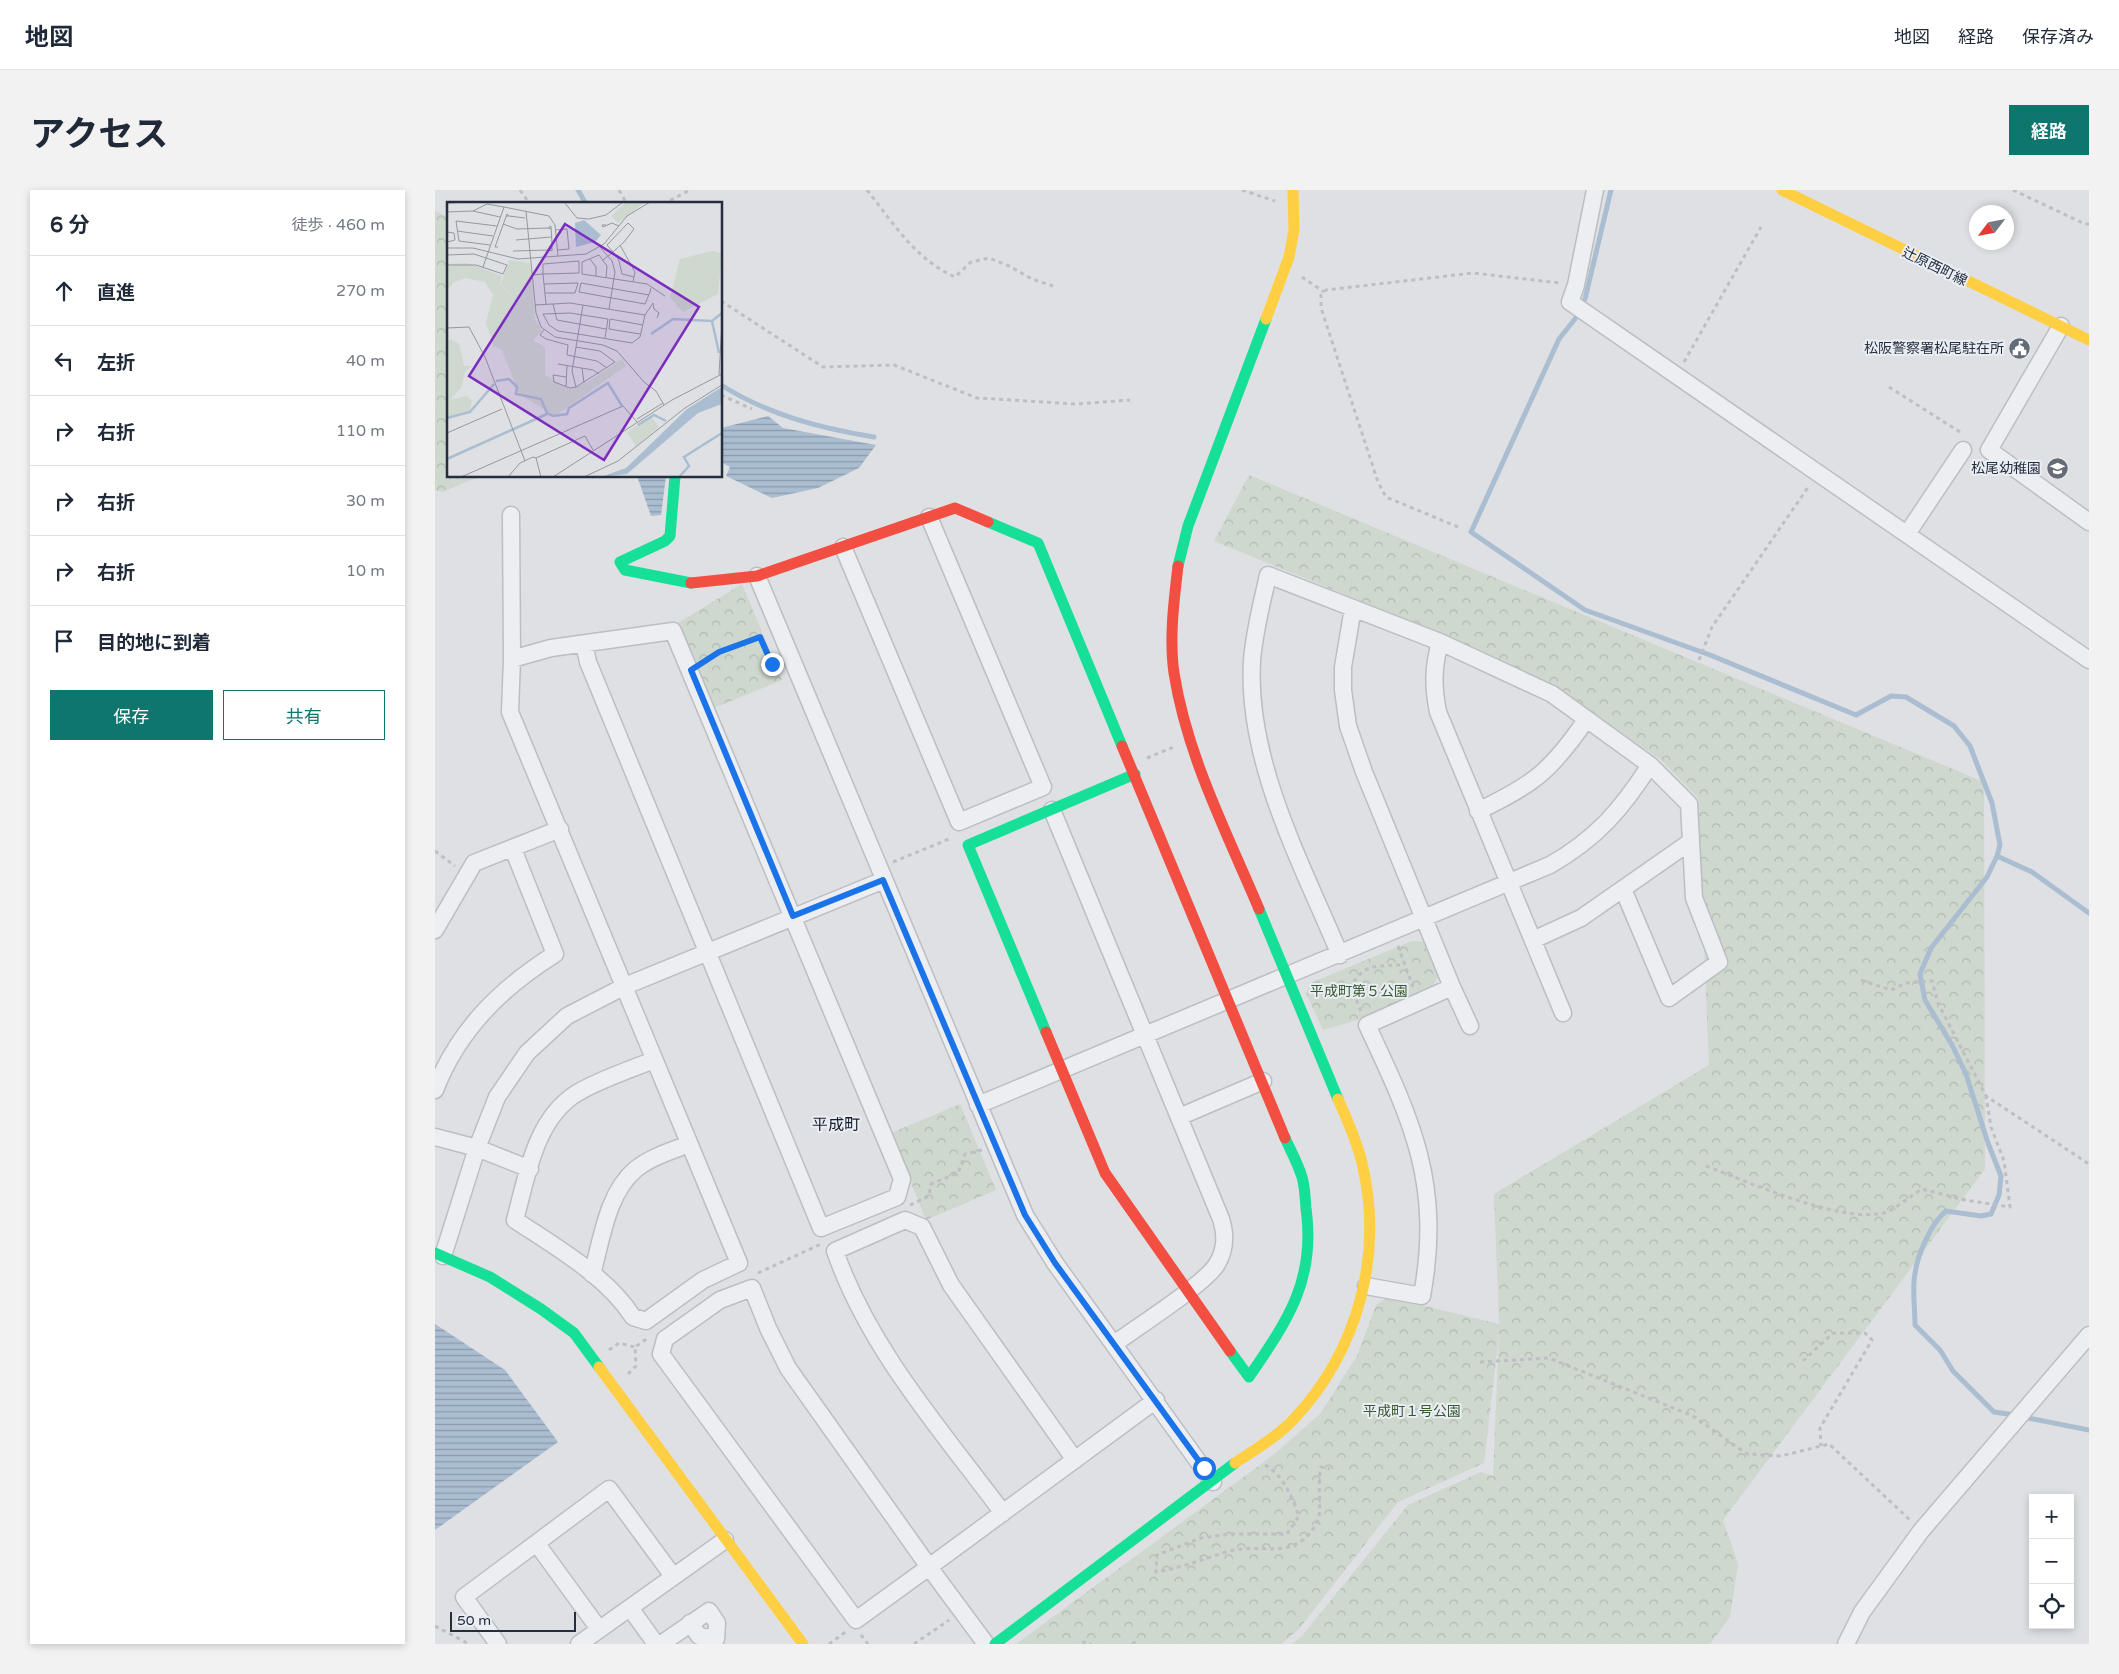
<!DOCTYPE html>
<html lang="ja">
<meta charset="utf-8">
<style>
body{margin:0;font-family:"Varela Round","Noto Sans JP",sans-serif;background:#f2f2f3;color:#1f2937}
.controls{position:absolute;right:15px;bottom:15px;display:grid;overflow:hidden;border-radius:0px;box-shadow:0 2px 8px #0003}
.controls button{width:45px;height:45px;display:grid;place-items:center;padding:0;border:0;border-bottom:1px solid #e0e1e3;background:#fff;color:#1f2937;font:25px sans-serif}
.compass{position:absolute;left:1534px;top:15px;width:45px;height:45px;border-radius:50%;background:#fff;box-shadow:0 2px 8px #0003;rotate:238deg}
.scale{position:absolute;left:15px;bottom:12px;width:126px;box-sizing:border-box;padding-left:5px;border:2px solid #252e3d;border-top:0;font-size:14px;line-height:18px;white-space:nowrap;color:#252e3d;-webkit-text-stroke:4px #eaeef4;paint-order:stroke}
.stop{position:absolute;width:15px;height:15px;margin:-11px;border:4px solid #1a73e8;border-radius:50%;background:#fff}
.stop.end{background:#1a73e8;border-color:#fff;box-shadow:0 1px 5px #0008}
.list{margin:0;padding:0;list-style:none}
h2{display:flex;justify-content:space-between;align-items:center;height:65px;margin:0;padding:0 20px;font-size:21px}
h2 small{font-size:16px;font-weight:400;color:#747a83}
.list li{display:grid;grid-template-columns:32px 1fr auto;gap:15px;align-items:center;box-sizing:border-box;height:70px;padding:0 20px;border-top:1px solid #e0e1e3}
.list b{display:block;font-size:19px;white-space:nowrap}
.list em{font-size:16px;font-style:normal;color:#747a83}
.actions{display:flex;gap:10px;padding:15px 20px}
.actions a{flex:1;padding:11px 0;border:1px solid #0f766e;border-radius:0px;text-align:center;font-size:18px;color:#0f766e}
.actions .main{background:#0f766e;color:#fff}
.icon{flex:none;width:28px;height:28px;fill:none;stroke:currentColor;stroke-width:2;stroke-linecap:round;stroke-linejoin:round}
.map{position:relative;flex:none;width:1654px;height:1454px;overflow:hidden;border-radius:0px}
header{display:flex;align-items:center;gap:30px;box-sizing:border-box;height:70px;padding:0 25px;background:#fff;border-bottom:1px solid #e0e1e3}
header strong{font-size:24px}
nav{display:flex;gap:28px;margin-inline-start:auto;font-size:18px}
.intro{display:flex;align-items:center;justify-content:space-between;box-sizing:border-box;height:120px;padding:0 30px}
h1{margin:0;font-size:35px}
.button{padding:12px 22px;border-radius:0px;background:#0f766e;color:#fff;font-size:18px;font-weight:700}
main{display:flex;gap:30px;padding:0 30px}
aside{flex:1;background:#fff;border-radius:0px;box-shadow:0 2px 8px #0003}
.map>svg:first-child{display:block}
</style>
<header>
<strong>地図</strong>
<nav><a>地図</a><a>経路</a><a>保存済み</a></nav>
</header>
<div class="intro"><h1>アクセス</h1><a class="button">経路</a></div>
<main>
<aside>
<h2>6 分<small>徒歩 · 460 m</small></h2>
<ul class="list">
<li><svg class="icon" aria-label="ahead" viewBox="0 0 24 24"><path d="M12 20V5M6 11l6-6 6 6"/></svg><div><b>直進</b></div><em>270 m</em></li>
<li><svg class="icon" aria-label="left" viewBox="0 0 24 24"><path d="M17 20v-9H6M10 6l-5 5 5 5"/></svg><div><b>左折</b></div><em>40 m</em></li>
<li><svg class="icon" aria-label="right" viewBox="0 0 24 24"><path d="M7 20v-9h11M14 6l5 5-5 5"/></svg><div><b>右折</b></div><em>110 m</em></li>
<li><svg class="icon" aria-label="right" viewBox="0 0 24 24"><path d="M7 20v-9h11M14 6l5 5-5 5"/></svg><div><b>右折</b></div><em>30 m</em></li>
<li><svg class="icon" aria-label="right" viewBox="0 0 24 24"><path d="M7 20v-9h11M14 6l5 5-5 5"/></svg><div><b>右折</b></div><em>10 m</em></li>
<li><svg class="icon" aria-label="arrive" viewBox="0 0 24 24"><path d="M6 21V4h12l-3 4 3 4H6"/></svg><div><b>目的地に到着</b></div></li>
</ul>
<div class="actions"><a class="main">保存</a><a>共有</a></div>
</aside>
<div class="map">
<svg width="1654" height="1454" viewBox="0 0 1654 1454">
<defs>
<pattern id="forest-crowns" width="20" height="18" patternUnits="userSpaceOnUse" patternTransform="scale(1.25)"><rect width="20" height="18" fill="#ced8ce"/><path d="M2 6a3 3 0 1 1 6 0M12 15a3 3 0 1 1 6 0" fill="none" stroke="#b1bab2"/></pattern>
<pattern id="water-rules" width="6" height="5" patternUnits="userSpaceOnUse" patternTransform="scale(1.25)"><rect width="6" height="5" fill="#aabdd1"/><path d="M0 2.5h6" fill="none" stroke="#8a9aab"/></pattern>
</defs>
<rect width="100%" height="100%" fill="#dee0e3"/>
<!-- forest -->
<path fill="url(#forest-crowns)" d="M0,21l14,7v258h32l-39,16 -7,-2z
M814,285l735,307 1,387 -262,351 15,44 -8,53 -20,27h-418l10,-8 106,-131 73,-33 12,4 6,-142 -15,129 -86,39 -99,127 -18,15h-265l256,-188 48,-42 37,-58 19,-51 11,-8 112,27 -5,-130 215,-129 -11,-267 -37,-38 -104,-73 -101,-47 -242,-99z
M307,394l40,96 -68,28 -36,-85z
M977,751l14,1 14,32 -9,14 -74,32 -34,10 -17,-37 7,-11z
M525,914l36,86 -70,30 -35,-87z"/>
<!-- water -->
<path fill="url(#water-rules)" d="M333,226l15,12 93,17 -17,23 -41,20 -46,10 -46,-22 4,-9 -9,-5v-34z
M202,286h29l-5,39 -10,1z
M0,1134l70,46 53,72 -123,88z"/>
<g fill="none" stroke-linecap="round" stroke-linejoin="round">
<!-- stream -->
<path stroke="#aabdd1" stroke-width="5" d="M143,0l8,14
M1176,0l-26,109 -10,20 -16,20 -88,193 114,78 125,45 146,60 35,-19 15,1 48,29 16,20 22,57 8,42 -3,11 -10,21 -56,71 -11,26 5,26 27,45 14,29 22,69 13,33 -2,19 -8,19 -10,2 -35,-5c-15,12 -28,43 -31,62 -3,16 0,36 0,52l25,25 13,21 41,41 21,3
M286,195c48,30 98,43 153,52
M1562,666l35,16 57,41
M1588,1227l66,13"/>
<defs>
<path id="street" d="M1160,0l-19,95 -6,17 519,358
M1626,136l-72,124 100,72
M76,325l1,144 -2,53 229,551 -36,17 -57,41 -13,-4c-26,-41 -79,-71 -118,-97 12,-44 20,-101 62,-127 24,-14 52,-23 77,-33
M1472,344l56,-84
M408,357l116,275 84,-35 -114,-270
M322,386l268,639 30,48 158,219
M918,418l-10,59v23l5,36 16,46 88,215 -85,38c46,98 75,159 55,271l-56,-10
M1005,452c-7,25 -7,45 -2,70l125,301
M77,469l39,-11 122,-17 229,548 -5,18 -76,31 -233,-566 -4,-18
M617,620l169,409c5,16 5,30 -4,45 -12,20 -80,63 -103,80
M1043,621c56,-27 72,-39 108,-91
M0,740l39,-67 86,-34
M1098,750l48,-22 109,-76
M905,765c-38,-91 -94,-194 -88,-294 2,-29 10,-58 16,-86l172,67 112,52 98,71 39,39 5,94 25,64 -50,36 -46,-109
M1017,797l18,39
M0,900c23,-60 66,-102 120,-136l-42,-105
M543,915l572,-240c46,-26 72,-56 100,-100
M744,927l84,-36
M0,947l42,11 53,21
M8,1066l34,-108 20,-51 30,-44 40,-37 58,-30 259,-106
M157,1084c10,-35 15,-81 44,-105 15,-12 35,-18 53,-25
M317,1098l16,40 20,40 141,199 -73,53 -195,-266 4,-15 55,-39z
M568,1323c-61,-82 -134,-164 -168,-262l70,-31 17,7 29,58 124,175
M102,1354l62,85
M195,1418l26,36
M63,1454l-34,-47 145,-108 64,87
M144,1454l146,-104
M226,1454l48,-33 8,12 -1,16 -17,-3 -9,-13
M551,1454l-57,-77 227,-167
M1411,1454l16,-32 59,-81 168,-196"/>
</defs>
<!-- street casing -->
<use href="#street" stroke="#bcbec1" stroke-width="19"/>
<!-- path -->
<path stroke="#bdbfc4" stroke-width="3" stroke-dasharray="4 4" stroke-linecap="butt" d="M85,0l10,14
M184,0l8,14
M432,0c27,34 48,69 88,87l16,-15 18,-4 20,8 23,13 21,7
M807,0l33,11
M1578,0l72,34h4
M228,14l27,-14
M867,87l22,15
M286,111l102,66 71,-2 83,33 100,6 53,-4
M1249,172l77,-135
M1454,197l74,47
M286,205l31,14
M1023,337l-72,-30 -8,-15 -57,-174v-13l5,-5 147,-17 87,10
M1264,470l13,-33 97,-141
M268,473l16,-11 41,-15 12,27 5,-2
M712,568l27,-11
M0,661l20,15
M458,672l56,-23
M963,756l15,41
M1426,790l30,10 15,-7 26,-2 6,22 48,93 103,68
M881,802l8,5 29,-5
M926,821l-10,-24c14,-27 30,-19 54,-23
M1271,976c43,16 133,57 177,47 12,-3 27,-17 39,-24l43,11 45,7 -6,-46 -13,-34 -5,-31
M475,1015l19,-9 2,-12 27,-11 7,-19 17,-4
M323,1083l63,-29
M174,1160l10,-7 16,4
M1368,1171l30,-28h32l7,7 -52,88 1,18
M1045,1172l69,-4 144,58 54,38 34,2 48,-12 81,76
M193,1184l8,-8 -1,-19 13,-9
M830,1275c18,10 27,32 34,51l-12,18h-57l-29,4 -44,17 -1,17c26,-4 49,-14 74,-21 33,-9 67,13 88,-31 4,-10 -1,-38 3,-53l9,2
M0,1436l34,18
M426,1445l7,9
M394,1454l18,-13
M479,1454l35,-24
M648,1454l1,-2 7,2
M697,1454l6,-4"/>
<!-- street -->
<use href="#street" stroke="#edeef1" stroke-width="16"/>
<!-- fast -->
<path stroke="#16e098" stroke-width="11" d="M240,286l-5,60 -5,5 -45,21 5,8 66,13
M553,332l50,21 84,203
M743,376l10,-40 78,-207
M824,719l79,190
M611,842l-78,-187 167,-71
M0,1063l55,24 51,32 33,24 25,34
M795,1161l19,26c39,-57 67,-97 57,-169 -1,-10 -1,-21 -4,-31 -4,-13 -11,-26 -17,-39
M560,1454l240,-181"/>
<!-- slow -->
<path stroke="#ffcf43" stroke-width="11" d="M1347,0l307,150
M831,129l23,-62 5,-27 -1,-40
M164,1177l204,277
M800,1273c19,-13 42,-26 58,-43 65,-69 91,-165 69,-257 -5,-22 -15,-43 -24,-64"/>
<!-- jam -->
<path stroke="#f24e42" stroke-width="11" d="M743,376c-4,35 -9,72 -4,107 13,83 53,160 85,236
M256,393l66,-7 198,-68 33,14
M687,556l163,392
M611,842l59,141 125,178"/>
</g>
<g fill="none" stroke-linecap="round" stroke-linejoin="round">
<!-- route -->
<path stroke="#1a73e8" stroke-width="6" d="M337,474l-12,-27 -41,15 -28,18 102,246 90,-36 142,335 30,48 149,205"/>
</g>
<!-- icons -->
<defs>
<symbol id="civic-disc" viewBox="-11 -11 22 22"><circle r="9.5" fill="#666c77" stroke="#eaeef4"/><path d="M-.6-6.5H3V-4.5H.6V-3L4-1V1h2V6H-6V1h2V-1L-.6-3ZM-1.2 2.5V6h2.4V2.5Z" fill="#fff"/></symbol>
<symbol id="school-disc" viewBox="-11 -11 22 22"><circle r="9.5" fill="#666c77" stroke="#eaeef4"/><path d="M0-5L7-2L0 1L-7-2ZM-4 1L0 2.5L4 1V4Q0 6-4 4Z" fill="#fff"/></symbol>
</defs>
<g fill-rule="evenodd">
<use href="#civic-disc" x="1572" y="146" width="25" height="25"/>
<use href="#school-disc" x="1610" y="266" width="25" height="25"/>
</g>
<g text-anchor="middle" stroke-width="4" stroke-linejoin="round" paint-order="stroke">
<!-- street labels -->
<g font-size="14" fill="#252e3d" stroke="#eaeef4">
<text transform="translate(1500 76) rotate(26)" y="5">辻原西町線</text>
</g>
<!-- poi labels -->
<g font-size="14" fill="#252e3d" stroke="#eaeef4" text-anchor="end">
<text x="1569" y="163">松阪警察署松尾駐在所</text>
<text x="1606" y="283">松尾幼稚園</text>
</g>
<!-- park labels -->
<g font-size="14" fill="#395931" stroke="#eaeef4">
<text x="924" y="806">平成町第５公園</text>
<text x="977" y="1226">平成町１号公園</text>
</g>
<!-- quarter labels -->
<g font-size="16" fill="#171f2d" stroke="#eaeef4">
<text x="401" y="940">平成町</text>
</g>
</g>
<!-- overview -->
<g transform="translate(12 12)">
<rect width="275" height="275" fill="#dee0e3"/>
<path d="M198,0l-27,21 -7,-7 14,-13zM265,49l10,2 -4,41 -35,18 -13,-14 10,-39zM62,58l21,3 5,56 7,12 -9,9 12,7v28l25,14 18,-7 34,-23 4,7 -71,50 -36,-22 -17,-44 -9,-5 -7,-22 7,-28 -8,-13 -19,-4 -12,4 -7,9v-27l21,-1 34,13 -2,8 14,14 -13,-14zM3,137l9,5 5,22h8l-7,6 -4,16 -11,12 17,-4 5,5 -2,10 -22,6 -1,-75zM204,214l8,11 -23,19 -9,-14z" fill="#ced8ce"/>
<path d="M137,18l17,15 -6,7 -19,5 -1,-24zM275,185v17l-24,9 -71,61 -26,3 25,-9 61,-59z" fill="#aabdd1"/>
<path fill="none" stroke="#aabdd1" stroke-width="2.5" d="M265,119l7,32M204,132l22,-15 39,2 10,-8M49,179l13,-2 8,8 -1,7 25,5 6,14 6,3 14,-2 2,-6 39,-25 14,23M0,216l23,-6 24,-28M191,223l16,-10 12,6M0,257l100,-45M232,275l10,-11 -5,-9 38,-24"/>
<path fill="none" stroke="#9499a1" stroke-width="1" d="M117,0l13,16 12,1 17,-4 17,-13M1,1l20,-1M57,5l45,9 6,9 3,31M26,9l14,-7 17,3 -21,60M79,9l10,102 5,14 14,10 48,8 14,6 27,31 12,9 8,14M0,10l26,-1 27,6M62,14l16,2M56,22l14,5 31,-1M159,23h-4l1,2 9,-4 7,3M104,27l-3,-1 3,-2 1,18v7l-3,-1 3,-2M109,28l11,-1 2,20 -12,1M10,29l36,5M0,30l7,1 1,7 -8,2M69,38l35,-3M43,43l-31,-4 -3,-20 41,5M173,43l15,27 -2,10M51,45h-3l12,-33 2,2h-3M153,45l12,14 3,11 -6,37M0,46h26l45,11 68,-5 18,-10 23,-28 23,-14M66,49l36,-1M0,53l27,-1 33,11 -4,9 -27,-9h-29M143,57l6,8v9M156,58l10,-8 11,-10 10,-13 -6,-6 -21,22 6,7 4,5 2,4 3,13 12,3M132,59v12l-36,1v-10zM85,73l11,-1 3,30M159,76l1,-12 -8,-11 -17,7v12l65,10 18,12M97,82l34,-1 -3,10h-30M202,93l-68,-12 -2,9 66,12 5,-12 1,-4M106,102l4,16 49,9M88,103l35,-2 75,12M0,126l22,-1 16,30 40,104M97,128l-4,5 6,4 22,6 -1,10 30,6 10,7M193,132l-31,-5 1,-10 33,6M158,136l3,-19 -38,-6 -27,1 6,11 9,6 20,3 54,9 8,-6 5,-22 8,-12 1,6 5,4 -2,5M111,162l35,6 6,4M135,166l2,15M272,173l3,-53M119,175l-13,-2 1,7 16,6 6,-1 39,-25 -15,-11 -24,-4M119,184l1,-20M129,185l-4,-16 11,-66M190,217l26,-16M0,231l55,-24M89,256l49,-22 8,14M14,275l162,-71 14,16M61,275l12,-14 13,-6 3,1 5,19M106,275l119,-77 50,-26M137,275l34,-16 67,-53 37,-23"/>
<path fill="#7b2cbf" fill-opacity="0.15" stroke="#7b2cbf" stroke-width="2.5" d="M118,22l134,83 -95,153 -135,-84z"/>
<rect width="275" height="275" fill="none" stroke="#252e3d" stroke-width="2.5"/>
</g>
</svg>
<div class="controls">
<button>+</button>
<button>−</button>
<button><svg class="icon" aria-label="locate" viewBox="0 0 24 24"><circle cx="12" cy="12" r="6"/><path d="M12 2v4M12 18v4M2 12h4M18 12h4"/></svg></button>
</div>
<svg class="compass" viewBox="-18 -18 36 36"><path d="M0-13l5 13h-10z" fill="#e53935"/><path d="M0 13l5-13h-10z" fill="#747a83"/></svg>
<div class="scale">50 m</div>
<div class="stop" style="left:769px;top:1278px"></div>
<div class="stop end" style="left:337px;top:474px"></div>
</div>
</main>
